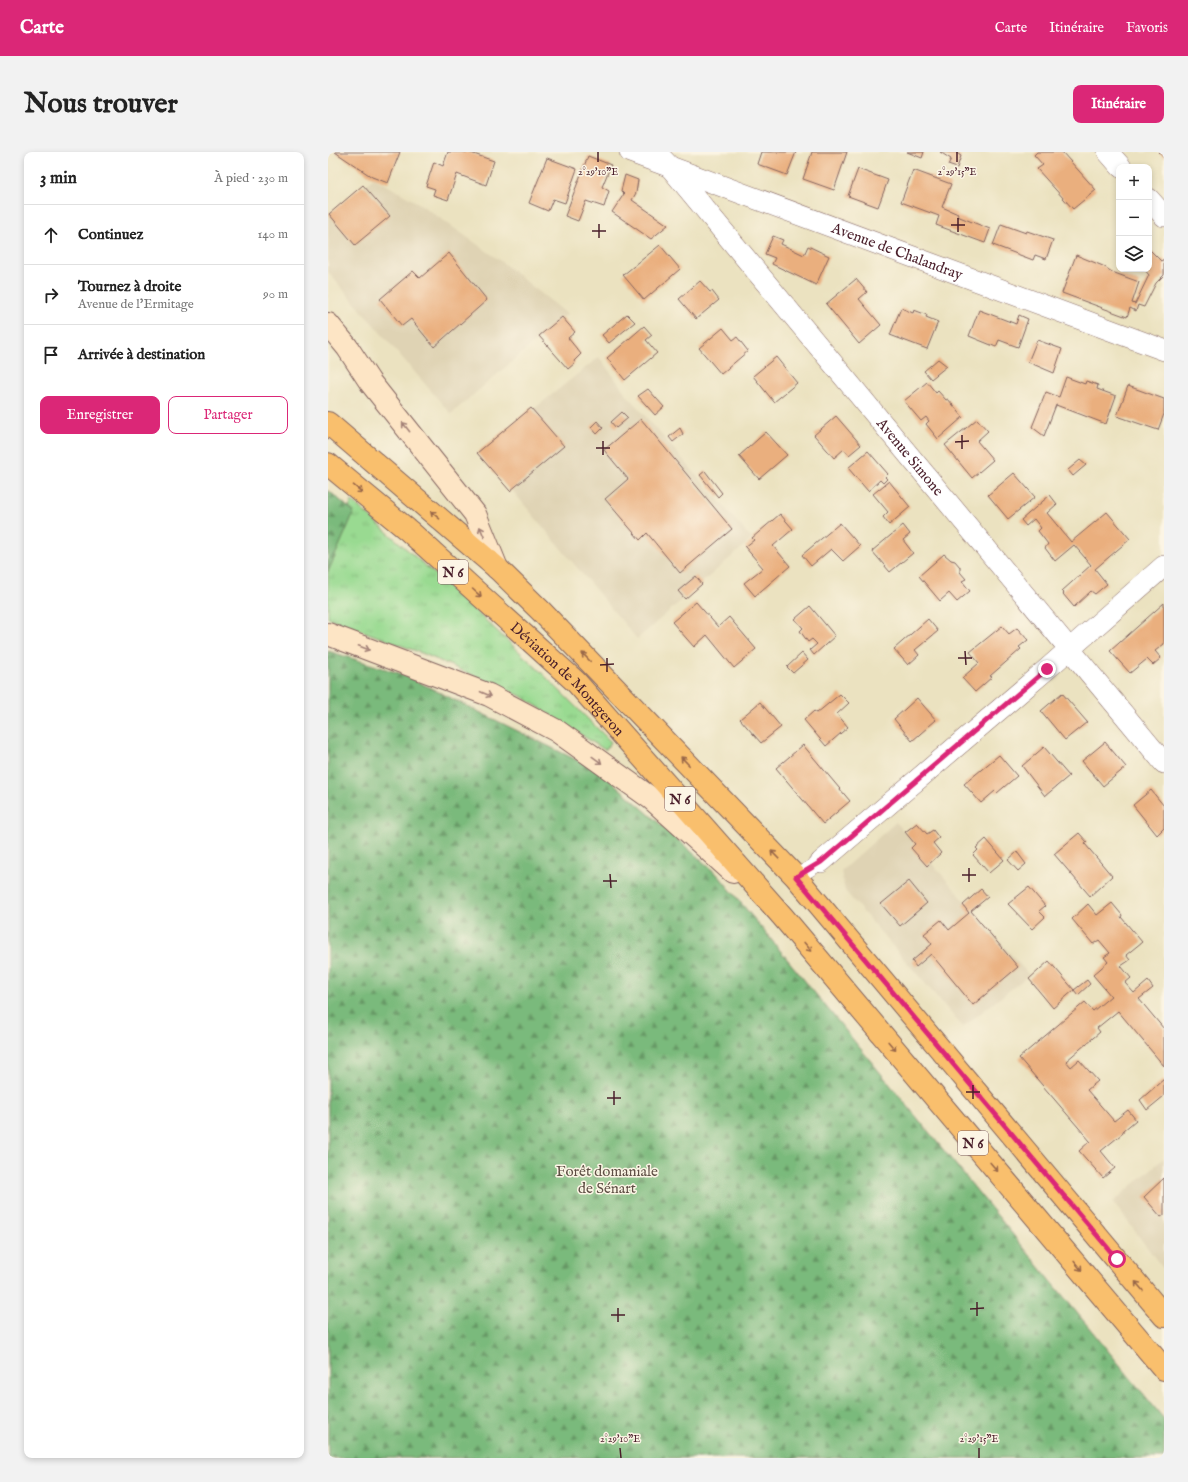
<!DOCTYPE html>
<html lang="fr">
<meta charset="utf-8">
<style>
body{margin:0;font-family:"IM FELL English",serif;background:#f2f2f2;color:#222}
.controls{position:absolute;right:12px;top:12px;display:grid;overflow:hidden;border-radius:8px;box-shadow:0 2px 6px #0003}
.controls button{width:36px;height:36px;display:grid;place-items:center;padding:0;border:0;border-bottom:1px solid #e0e0e0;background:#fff;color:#222;font:20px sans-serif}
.stop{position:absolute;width:12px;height:12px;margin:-9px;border:3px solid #db2777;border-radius:50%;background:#fff}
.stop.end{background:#db2777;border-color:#fff;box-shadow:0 1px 4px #0008}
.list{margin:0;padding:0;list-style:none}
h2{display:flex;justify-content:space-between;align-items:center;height:52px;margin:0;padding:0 16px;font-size:17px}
h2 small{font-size:13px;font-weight:400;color:#767676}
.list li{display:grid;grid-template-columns:26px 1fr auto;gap:12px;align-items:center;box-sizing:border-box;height:60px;padding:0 16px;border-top:1px solid #e0e0e0}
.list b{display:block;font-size:15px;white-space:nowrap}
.list p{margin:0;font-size:13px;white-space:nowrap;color:#767676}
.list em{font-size:13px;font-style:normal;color:#767676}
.actions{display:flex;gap:8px;padding:12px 16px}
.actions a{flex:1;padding:9px 0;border:1px solid #db2777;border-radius:8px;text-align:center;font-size:14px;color:#db2777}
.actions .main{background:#db2777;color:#fff}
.icon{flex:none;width:22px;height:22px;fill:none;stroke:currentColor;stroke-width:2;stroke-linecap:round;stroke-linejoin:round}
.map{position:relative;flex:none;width:836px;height:1306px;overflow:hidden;border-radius:8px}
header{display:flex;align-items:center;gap:24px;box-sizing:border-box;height:56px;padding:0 20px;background:#db2777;color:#fff}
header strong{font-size:19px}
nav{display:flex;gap:22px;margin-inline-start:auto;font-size:14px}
.intro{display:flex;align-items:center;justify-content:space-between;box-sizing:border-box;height:96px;padding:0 24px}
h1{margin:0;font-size:28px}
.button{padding:10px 18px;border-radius:8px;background:#db2777;color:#fff;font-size:14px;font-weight:700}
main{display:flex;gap:24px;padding:0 24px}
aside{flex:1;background:#fff;border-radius:8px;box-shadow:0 2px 6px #0003}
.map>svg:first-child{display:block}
</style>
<header>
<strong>Carte</strong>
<nav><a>Carte</a><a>Itinéraire</a><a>Favoris</a></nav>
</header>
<div class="intro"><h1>Nous trouver</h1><a class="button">Itinéraire</a></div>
<main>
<aside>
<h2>3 min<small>À pied · 230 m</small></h2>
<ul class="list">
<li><svg class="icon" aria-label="ahead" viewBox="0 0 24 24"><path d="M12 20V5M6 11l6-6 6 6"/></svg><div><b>Continuez</b></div><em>140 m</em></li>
<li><svg class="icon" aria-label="right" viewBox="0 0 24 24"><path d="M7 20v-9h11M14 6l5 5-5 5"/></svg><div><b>Tournez à droite</b><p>Avenue de l'Ermitage</p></div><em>90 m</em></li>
<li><svg class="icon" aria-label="arrive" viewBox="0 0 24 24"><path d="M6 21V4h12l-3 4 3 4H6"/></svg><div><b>Arrivée à destination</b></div></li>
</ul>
<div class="actions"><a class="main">Enregistrer</a><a>Partager</a></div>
</aside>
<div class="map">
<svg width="836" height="1306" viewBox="0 0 836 1306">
<defs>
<pattern id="grass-tufts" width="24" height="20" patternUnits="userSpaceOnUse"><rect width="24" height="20" fill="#99da91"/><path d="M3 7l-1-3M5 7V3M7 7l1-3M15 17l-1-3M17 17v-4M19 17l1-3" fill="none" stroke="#85bb7d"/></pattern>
<pattern id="forest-firs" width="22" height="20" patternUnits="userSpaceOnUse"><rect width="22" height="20" fill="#7aba7b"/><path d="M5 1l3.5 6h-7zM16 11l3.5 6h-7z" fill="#669765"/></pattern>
</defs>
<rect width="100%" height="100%" fill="#fcf5e5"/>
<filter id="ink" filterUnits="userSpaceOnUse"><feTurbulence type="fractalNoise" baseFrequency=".025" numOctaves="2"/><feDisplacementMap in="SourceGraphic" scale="8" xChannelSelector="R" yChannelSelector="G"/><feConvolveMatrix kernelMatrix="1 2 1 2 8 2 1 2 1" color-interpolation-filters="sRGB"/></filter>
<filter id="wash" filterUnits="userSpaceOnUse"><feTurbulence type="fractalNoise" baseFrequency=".012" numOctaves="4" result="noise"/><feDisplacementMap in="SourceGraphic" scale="16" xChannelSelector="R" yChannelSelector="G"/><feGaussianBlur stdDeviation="0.9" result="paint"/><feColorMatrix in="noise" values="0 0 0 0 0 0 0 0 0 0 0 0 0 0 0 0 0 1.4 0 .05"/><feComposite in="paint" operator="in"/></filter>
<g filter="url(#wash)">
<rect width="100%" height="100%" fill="#ebe2c0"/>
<!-- built -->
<path fill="#dfd3b4" d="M46,26l46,26 78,55 69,55 -116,100 -123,-142v-57z
M271,205l28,38 125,144 -115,100 -157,-187z
M568,670l133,153 -66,52 -118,-136 -4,-20z
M836,1006v112l-51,-68z"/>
<!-- grass -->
<path fill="url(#grass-tufts)" stroke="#727c5e" d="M24,349l102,90 85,79 72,72 -6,8 -84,-54 -97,-42 -96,-36v-64z"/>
<!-- forest -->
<path fill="url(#forest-firs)" stroke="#626c53" d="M0,338l26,22 -26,60z
M0,499l74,23 199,98 118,104 445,543v39h-836z"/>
<g id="blocks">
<!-- building -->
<path fill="#eaaf7e" d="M7,0h65l-12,31 -16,-6z
M120,0h20l26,9 -8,24 -29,-11 -9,26 -15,-5 2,-6 -9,-3 8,-24 9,4z
M433,0h35l-9,23 -30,-11z
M484,0h35l-13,38 -31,-11z
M579,0h17l-2,6z
M612,0h15l6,4 -4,12 -9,-3 3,-6z
M709,0h25l34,38 -23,19 -36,-40 6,-4 -9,-10z
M831,0h5v6z
M260,4l23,9 -9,22 7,4 -5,16 -18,-6 -8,20 -13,-5z
M219,6l30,11 -12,34 -12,-4 -5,12 -19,-8z
M530,17l30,11 -10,27 -30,-11z
M585,18l38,14 -9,23 16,7 -1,2 33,13 -5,14 -49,-18 3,-9 -38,-14z
M297,23l13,5 -2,13 -4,7 36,25 -17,14 -39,-27 12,-18 -3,-3z
M35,33l27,31 -35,29 -26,-31z
M673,72l25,9 1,-2 26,9 -7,19 -11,-4 -2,5 -40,-15z
M445,84l10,4 -2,4 23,11 4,-9 21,10 -13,29 -44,-21 3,-6 -10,-4z
M332,93l20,24 -36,31 -21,-25z
M821,97l12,12 3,-2v16l-8,8 -12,24 -6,-2 -2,6 -6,-3 -3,9 -65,-24 14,-38 27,11 9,6 27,10 -7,21 3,1 14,-29 -5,-6h5z
M121,101l38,47 -53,47 -23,-28 -9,7 -22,-27 33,-28 7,7z
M528,127l11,13 -8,7 22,26 -22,19 -33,-40z
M372,129l10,11 2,-1 7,9 -23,19 -17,-20z
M573,156l12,5 1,-3 13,5 -1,2 12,5 -11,27 -37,-14z
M651,158l37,14 3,-9 9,4 -10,28 -19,-7 -3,7 -27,-11z
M299,162l8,8 -26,21 -7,-8z
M234,165l13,15 -7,6 13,16 -7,7 1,2 -7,6 -29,-33z
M316,174l8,9 -6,5 11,13 -32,27 -18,-22z
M395,176l10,12 4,-3 11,14 -27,23 -22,-26z
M709,188l25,9 -8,24 -26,-11z
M448,205l21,26 -23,19 -21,-26z
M610,207l9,7 -16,13 -7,-8z
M738,225l19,7 1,-3 12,4 -1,4 19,7 -10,28 -50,-19 -12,31 -12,-9 14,-35 13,5z
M599,230l9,11 2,-2 8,9 2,-1 15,18 -25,22 -12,-15 3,-3 -3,-4 -5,4 -17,-20z
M800,234l36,13v15l-6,16 -41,-14z
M320,237l16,18 -9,8 -17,-19z
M203,256l33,38 -54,45 -33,-38z
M294,260l6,6 -12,10 -5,-6z
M508,264l25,29 -12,10 -5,-6 -10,9 -20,-23z
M313,267l91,110 -52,44 -33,-40 -7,7 -35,-41 23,-20 -24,-29z
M649,267l11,12 -11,10 16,19 -21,18 -27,-33z
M269,269l6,7 -6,6 -6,-7z
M352,276l3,6 -10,8 -4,-5z
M438,280l21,23 -28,24 -20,-23z
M540,299l20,23 -3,3 2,2 -4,4 -3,-3 -12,11 -20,-23z
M752,308l6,5 -13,11 -5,-6z
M377,319l17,22 -4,4 -18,-22z
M686,321l21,24 -27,22 -20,-24z
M561,329l21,26 -21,18 -6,-8 5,-5 -15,-18z
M722,343l7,9 -10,9 24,29 36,-30 23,27 -35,30 12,15 -12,10 -4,-3 -17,16 -11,-13 1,-1 -2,-2 29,-26 -17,-20 -19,16 -10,-13 3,-4 -10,-13 3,-3 -7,-9 -8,7 -5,-6z
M452,362l13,15 -20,17 17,20 -35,30 -11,-13 19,-15 -18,-21 9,-7 -2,-2z
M512,371l20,23 -17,15 -12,-12 -20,17 -9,-11z
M575,373l7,9 -7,6 10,13 -23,19 -18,-21z
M616,402l7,6 4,1 5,6v5l6,7 -4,2 8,10 -13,11 -8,-9 -9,8 -21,-25z
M368,424l6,8 -17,15 -7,-8z
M368,450l22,25 11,-10 27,32 -22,19 -27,-33 -13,12 -22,-25z
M836,451v41l-9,7 6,7 -8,7 -6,-6 -17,14 -20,-22z
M482,454l25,30 -21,19 -4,-5 7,-6 -5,-5 -4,3 -8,-11 3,-3 -8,-9z
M600,467l10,12 -23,19 4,5 -11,10 -14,-16z
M674,474l7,8 8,-6 11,12 -9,7 2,2 -31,27 2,1 -17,15 -13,-14 17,-15 -9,-11z
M474,501l6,7 -15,13 -6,-6z
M734,541l25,29 -22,18 -24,-29z
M512,542l9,9 -12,11 11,13 -22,19 -22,-26 10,-9 3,2z
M589,546l19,22 -24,21 -18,-22z
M432,550l21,25 -20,16 -21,-24z
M777,590l21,25 -23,19 -21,-25z
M475,593l47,56 -27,23 -47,-56z
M716,595l25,29 -24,20 -23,-30z
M671,603l18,21 -20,17 -2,-2 -14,12 -17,-19z
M823,638l13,16v22l-7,7 -24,-30z
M589,671l10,11 6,-4 6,8 -6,5 8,10 -14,13 -16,-18 4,-4 -10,-12z
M751,681l8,9 -2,2 27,32 -22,20 -36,-42z
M658,687l18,21 -15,13 -16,-18 5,-5 -2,-2z
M689,700l9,12 -8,7 -10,-11z
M581,729l18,22 -27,23 -19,-22z
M701,735l16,19 -6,5 6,6 -13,12 -24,-25z
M653,737l7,8 -17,14 47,56 -45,38 -42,-51 -15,13 -4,-6 20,-17 -8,-10 17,-14 8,10 20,-17 -6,-8z
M784,751l10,12 -1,2 21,25 -16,13 4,5 -9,6 10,12 -6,5 9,10 14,-12 5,7 -14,11 25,30v37l-46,-55 -21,17 3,4 -34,29 5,6 8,-7 19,21 -11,9 27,31 14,-11 8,10 -13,11v2l-22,18 14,17 -12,10 -24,-27 11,-10 -71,-83 66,-56 8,9 18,-15 -18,-21 15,-13 -4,-5 6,-4 -11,-13 -6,4 -21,-25 16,-15 9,11z
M721,809l25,29 -21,18 -24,-29z
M759,828l3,4 -12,11 -4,-5z
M836,927v17l-17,14 -7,-10z
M836,1026v37l-3,2 -17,-20z"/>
</g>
</g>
<g filter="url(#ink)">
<use href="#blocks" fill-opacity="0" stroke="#82635f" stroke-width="1"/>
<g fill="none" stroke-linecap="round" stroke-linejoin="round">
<defs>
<path id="pedestrian" d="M468,725l25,-15"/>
<g id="minor">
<path id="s1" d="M302,0l534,198"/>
<path id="s2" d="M328,0l14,15 494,596"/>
<path d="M780,0l13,15"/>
<path d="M821,47l15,17"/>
<path d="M493,710l226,-193 117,-103"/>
</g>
<path id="secondary" d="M0,172l19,23 23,35 105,132 22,54
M0,482l161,61 68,36 95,68 81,73"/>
<g id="primary">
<path d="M0,271l169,145 44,43 255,266 368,439"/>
<path id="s3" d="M0,312l81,67 167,151 207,235 381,452"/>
</g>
</defs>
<!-- pedestrian casing -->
<use href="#pedestrian" stroke="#82635f" stroke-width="16"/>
<!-- minor casing -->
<use href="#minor" stroke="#82635f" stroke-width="22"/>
<!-- secondary casing -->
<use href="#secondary" stroke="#82635f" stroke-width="24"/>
<!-- primary casing -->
<use href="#primary" stroke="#82635f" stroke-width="24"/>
<!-- pedestrian -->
<use href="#pedestrian" stroke="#fff" stroke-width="15"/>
<!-- minor -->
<use href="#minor" stroke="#fff" stroke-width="21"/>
<!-- secondary -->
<use href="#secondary" stroke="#fde5c5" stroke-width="22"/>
<!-- primary -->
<use href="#primary" stroke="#f9bf6d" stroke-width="22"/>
</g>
<!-- one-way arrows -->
<defs><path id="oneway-shaft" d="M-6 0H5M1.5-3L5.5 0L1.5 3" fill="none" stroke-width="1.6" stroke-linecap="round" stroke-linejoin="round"/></defs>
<g stroke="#a48278">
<use href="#oneway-shaft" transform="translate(78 275) rotate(-128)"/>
<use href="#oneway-shaft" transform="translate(154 380) rotate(-113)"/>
<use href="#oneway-shaft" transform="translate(36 496) rotate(21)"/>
<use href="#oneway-shaft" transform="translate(158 542) rotate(23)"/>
<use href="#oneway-shaft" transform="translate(269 608) rotate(36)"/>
</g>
<g stroke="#996749">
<use href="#oneway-shaft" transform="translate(30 337) rotate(40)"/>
<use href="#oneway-shaft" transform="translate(107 363) rotate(-140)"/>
<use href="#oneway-shaft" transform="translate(149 441) rotate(42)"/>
<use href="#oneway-shaft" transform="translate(258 505) rotate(-134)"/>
<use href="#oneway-shaft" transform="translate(357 609) rotate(-134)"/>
<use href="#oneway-shaft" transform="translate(447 703) rotate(-134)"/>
<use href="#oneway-shaft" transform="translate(480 795) rotate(50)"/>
<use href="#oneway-shaft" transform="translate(564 894) rotate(50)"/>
<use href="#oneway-shaft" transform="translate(666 1015) rotate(50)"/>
<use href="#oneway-shaft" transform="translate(750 1114) rotate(50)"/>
<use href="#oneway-shaft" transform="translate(811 1134) rotate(-130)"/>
</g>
</g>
<g fill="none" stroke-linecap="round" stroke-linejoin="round" filter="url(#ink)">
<!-- route -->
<path stroke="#db2777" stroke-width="5" d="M719,517l-226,193 -25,15 321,382"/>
</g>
<!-- ticks -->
<path fill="none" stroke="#4a1f2b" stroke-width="1.5" d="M270,0v10M629,0v10M630,66v14M271,72v14M623,73h14M264,79h14M634,283v14M275,289v14M627,290l14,-1M268,296h14M637,499l1,14M279,506v14M630,506h14M272,513l14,-1M641,716v14M282,722l1,14M634,723h14M275,729h14M645,933v14M286,939v14M638,940h14M279,946h14M649,1150v14M290,1156v14M642,1157l14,-1M283,1163h14M292,1296l1,10M651,1296v10"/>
<g text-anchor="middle" stroke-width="3" stroke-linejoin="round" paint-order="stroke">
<!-- shield labels -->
<g fill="#fcf5e5" stroke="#7f5f63" stroke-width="1">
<rect x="110" y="408" width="30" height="24" rx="3"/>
<rect x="337" y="635" width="30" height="24" rx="3"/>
<rect x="630" y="979" width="30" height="24" rx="3"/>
</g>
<g font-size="14" font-weight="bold" fill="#4a1f2b">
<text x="125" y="425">N 6</text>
<text x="352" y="652">N 6</text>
<text x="645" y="996">N 6</text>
</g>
<!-- street labels -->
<g font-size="15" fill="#4a1f2b" stroke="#fcf5e5">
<text dy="5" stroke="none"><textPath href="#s1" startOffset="285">Avenue de Chalandray</textPath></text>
<text dy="5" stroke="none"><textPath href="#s2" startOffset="397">Avenue Simone</textPath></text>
<text dy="5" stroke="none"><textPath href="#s3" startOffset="322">Déviation de Montgeron</textPath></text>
</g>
<!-- park labels -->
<g font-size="15" fill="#5e4e44" stroke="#fcf5e5">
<text x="279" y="1024">Forêt domaniale<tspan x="279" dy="17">de Sénart</tspan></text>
</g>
</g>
<g font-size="10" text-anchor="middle" fill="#4a1f2b" stroke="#fcf5e5" stroke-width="3" stroke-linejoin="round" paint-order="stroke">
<text x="270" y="23">2°29'10"E</text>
<text x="629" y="23">2°29'15"E</text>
<text x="292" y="1290">2°29'10"E</text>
<text x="651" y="1290">2°29'15"E</text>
</g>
</svg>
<div class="controls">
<button>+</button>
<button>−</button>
<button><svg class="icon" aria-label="layers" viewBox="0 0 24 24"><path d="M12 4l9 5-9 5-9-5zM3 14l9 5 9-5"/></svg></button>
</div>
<div class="stop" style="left:789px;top:1107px"></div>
<div class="stop end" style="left:719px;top:517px"></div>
</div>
</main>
